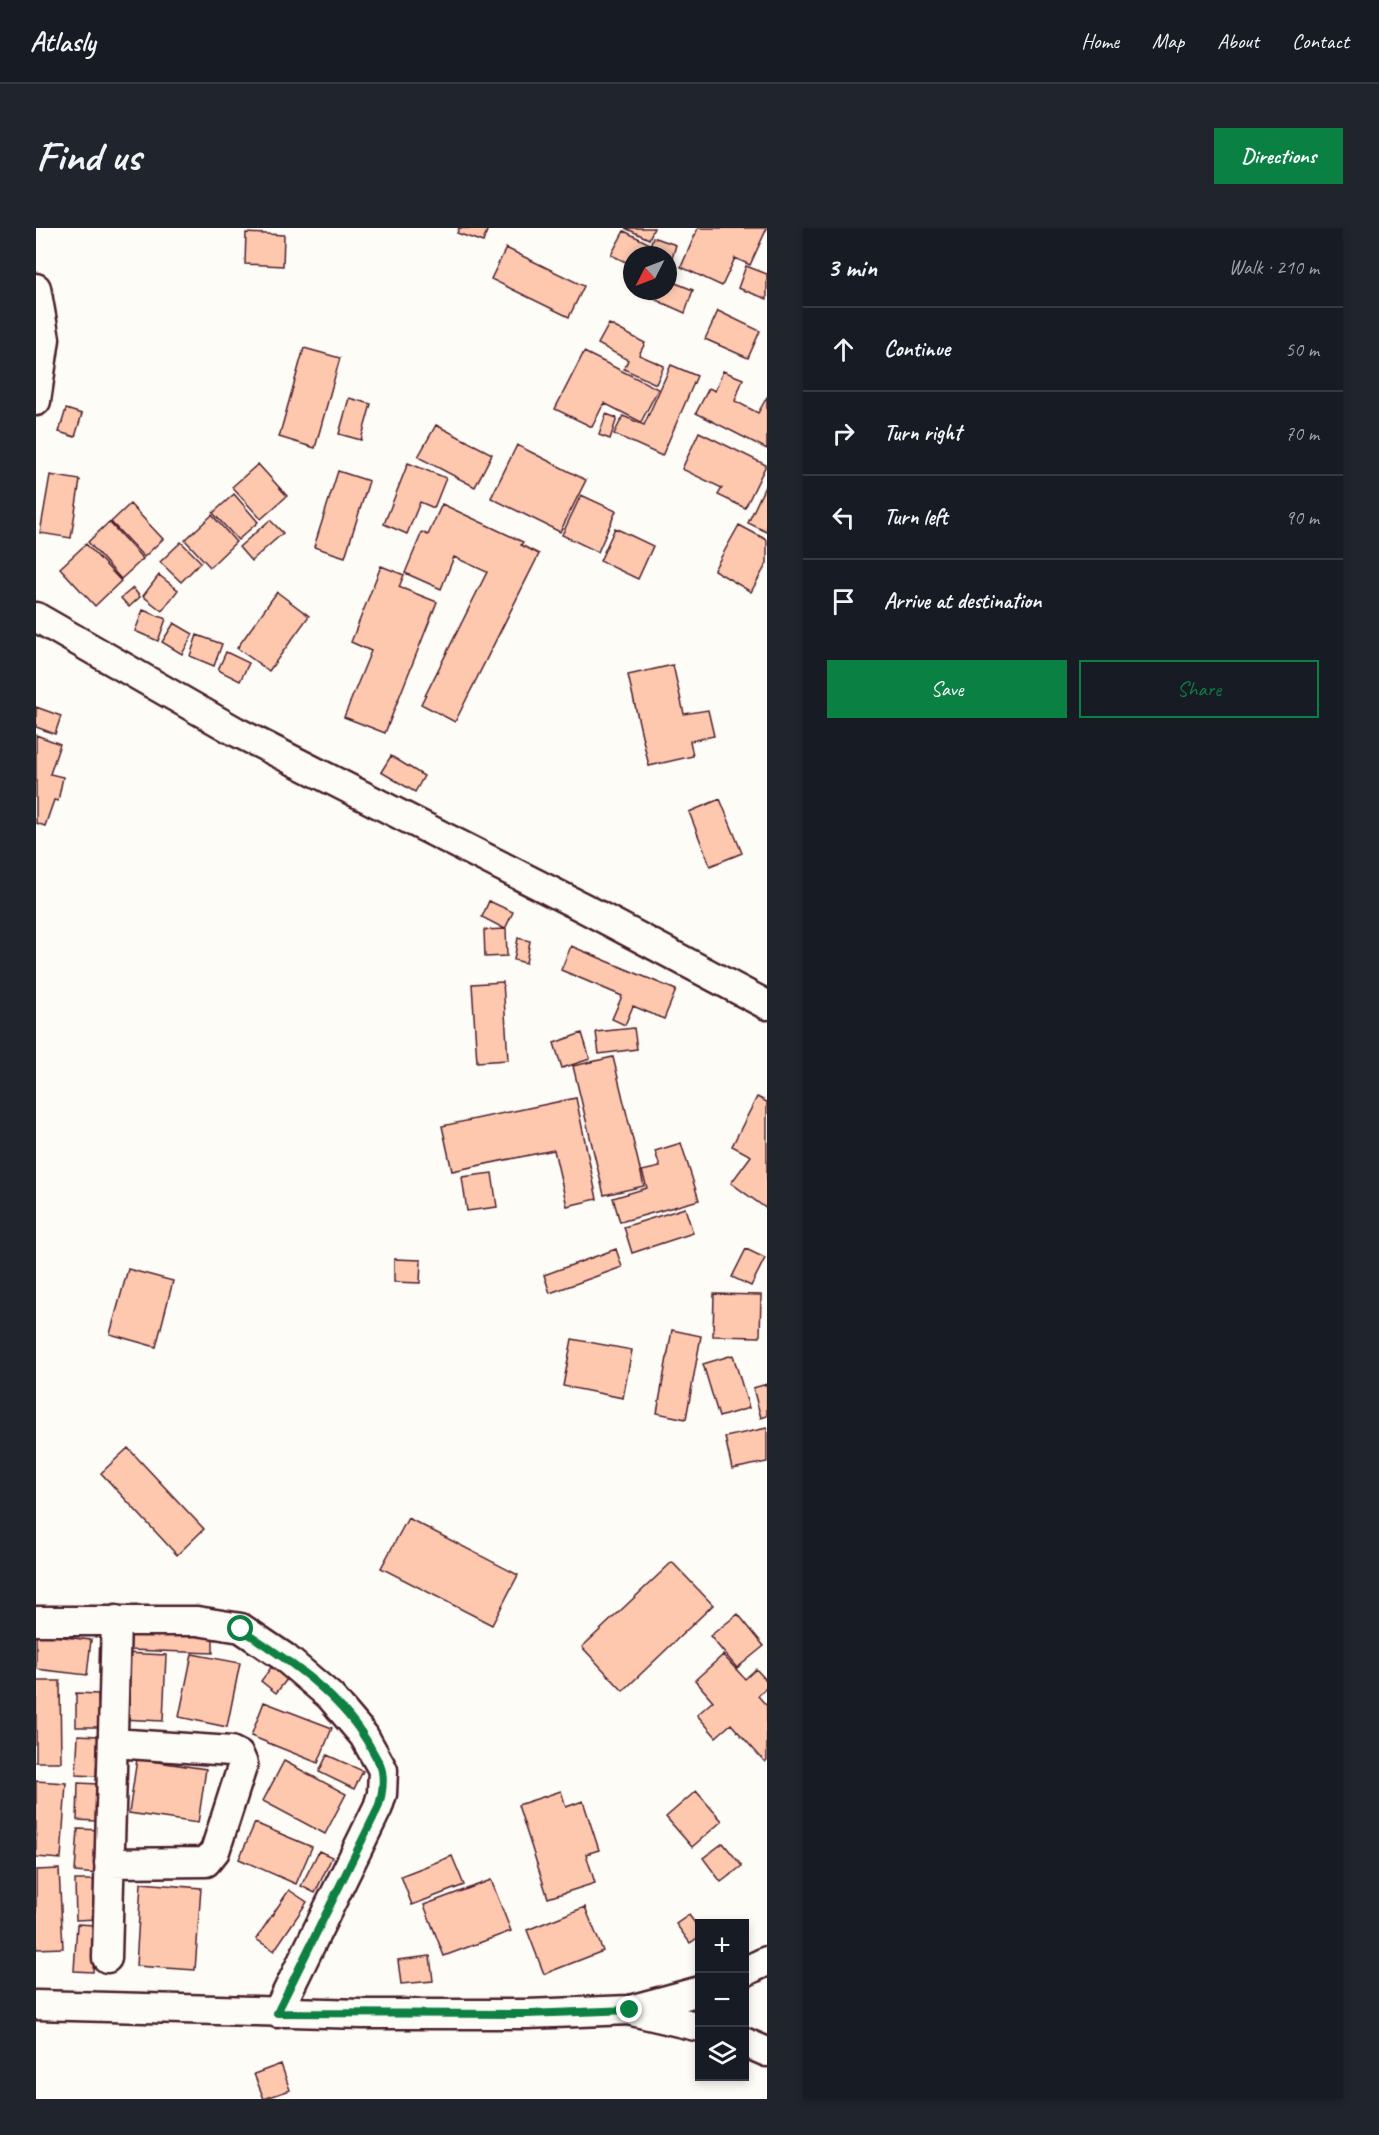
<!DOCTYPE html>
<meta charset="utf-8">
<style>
body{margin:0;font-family:Caveat,sans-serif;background:#20242c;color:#f1f3f6}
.controls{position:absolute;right:18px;bottom:18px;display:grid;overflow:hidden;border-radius:0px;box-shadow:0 3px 9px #0003}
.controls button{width:54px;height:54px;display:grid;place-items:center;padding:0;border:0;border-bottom:2px solid #363941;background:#171b24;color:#f1f3f6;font:30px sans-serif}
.compass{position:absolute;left:587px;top:18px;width:54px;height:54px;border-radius:50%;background:#171b24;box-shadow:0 3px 9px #0003;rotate:228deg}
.stop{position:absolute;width:18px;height:18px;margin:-14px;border:4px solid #0b8043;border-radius:50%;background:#fff}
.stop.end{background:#0b8043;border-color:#fff;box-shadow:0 2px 6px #0008}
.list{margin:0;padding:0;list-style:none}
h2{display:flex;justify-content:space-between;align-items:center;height:78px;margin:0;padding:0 24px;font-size:26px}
h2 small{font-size:20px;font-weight:400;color:#9ea1a6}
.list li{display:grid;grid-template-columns:39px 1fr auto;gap:18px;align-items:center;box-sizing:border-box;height:84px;padding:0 24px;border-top:2px solid #363941}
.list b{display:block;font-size:22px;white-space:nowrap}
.list em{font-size:20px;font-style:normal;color:#9ea1a6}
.actions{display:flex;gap:12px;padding:18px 24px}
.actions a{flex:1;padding:14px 0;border:2px solid #0b8043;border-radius:0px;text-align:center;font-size:21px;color:#0b8043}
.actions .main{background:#0b8043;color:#fff}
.icon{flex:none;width:33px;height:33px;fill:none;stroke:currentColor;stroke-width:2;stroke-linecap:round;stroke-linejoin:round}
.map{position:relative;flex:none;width:731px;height:1871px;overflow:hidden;border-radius:0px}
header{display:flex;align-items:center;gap:36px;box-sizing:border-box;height:84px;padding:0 30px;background:#171b24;border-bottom:2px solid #363941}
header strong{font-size:28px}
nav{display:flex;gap:33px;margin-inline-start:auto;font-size:21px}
.intro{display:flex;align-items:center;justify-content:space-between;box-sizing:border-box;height:144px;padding:0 36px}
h1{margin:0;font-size:42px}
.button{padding:15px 27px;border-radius:0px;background:#0b8043;color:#fff;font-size:21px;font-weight:700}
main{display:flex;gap:36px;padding:0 36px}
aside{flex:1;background:#171b24;border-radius:0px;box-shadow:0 3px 9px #0003}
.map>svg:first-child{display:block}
</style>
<header>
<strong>Atlasly</strong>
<nav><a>Home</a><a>Map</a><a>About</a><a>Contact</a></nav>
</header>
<div class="intro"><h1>Find us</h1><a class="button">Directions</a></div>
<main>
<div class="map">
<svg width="731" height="1871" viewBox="0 0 731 1871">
<rect width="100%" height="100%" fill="#fdfcf7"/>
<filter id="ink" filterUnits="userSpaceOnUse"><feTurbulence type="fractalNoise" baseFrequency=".0167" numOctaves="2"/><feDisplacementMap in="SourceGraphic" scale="12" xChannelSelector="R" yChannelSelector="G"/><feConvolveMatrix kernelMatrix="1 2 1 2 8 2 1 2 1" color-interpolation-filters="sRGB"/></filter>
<g filter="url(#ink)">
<!-- building -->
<path fill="#fec8af" stroke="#4a1f2b" stroke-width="1.5" d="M423,0h29l-5,14 -26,-9z
M589,0h29l-5,11z
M662,0h69l-17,37 -15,-7 -13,28 -41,-19z
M588,3l24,12 -6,12h-10v10l-21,-10z
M210,5l38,2 -1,31 -38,-2z
M617,9l23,8 -8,27v-17h-21z
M470,20l78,38 -15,31 -78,-38z
M710,38l21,8v25l-29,-11z
M632,52l25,10 -8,23 -49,-22h32z
M682,83l42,20 -12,27 -43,-19z
M573,96l36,19 -6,12 25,11 -8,18 -32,-15 4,-9 -30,-16z
M268,120l36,10 -25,90 -36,-11z
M548,124l74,37 -17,33 -37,-19 -12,24 -37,-18z
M635,137l26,11 -35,80 -48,-22 9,-18 21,9z
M687,143l20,8 -8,22 23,12 9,-16v52l-71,-36 13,-25 6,3z
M313,170l22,6 -10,36 -22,-6z
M30,181l16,5 -7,23 -16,-5z
M570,186l11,4 -7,21 -11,-4z
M400,197l56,29 -17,33 -57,-30z
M663,204l67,33 -21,43 -27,-13 4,-7 -40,-19z
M481,217l69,35 -26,52 -69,-34z
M372,235l38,15 -12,30 -14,-6 -13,32 -23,-10z
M222,236l29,32 -26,23 -29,-32z
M302,243l31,10 -24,76 -31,-10z
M14,247l30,5 -9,58 -31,-5z
M731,254v50l-19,-9z
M198,266l24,28 -20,18 -25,-27z
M545,267l35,16 -18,41 -36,-17z
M94,276l33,35 -19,18 -33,-35z
M406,276l81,38 -2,3 18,9 -84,168 -34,-18 66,-132 -33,-15 -13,32 -36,-16 17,-41 6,3z
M176,287l24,27 -26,25 -25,-27z
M234,292l13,13 -32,28 -12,-14z
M73,294l34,37 -22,20 -33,-37z
M703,297l28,15v23l-16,29 -37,-22z
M579,300l38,18 -15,33 -38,-18z
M145,314l20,20 -20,20 -21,-20z
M50,316l35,37 -26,25 -35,-38z
M345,338l23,9 -5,12 38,15 -52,131 -41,-16 27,-66 -20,-9z
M123,347l19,15 -16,21 -19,-15z
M97,360l7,9 -11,10 -8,-9z
M241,364l32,24 -40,55 -32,-23z
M107,382l23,9 -8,22 -23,-10z
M138,395l19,11 -11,20 -20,-12z
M161,407l25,9 -8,22 -24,-10z
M190,424l23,11 -9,18 -22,-11z
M637,437l11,49 24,-4 6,26 -24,5 3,15 -44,10 -21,-91z
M0,479l25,9 -6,18 -19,-7z
M0,507l24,9 -10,30 13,3 -5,24 -4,-1 -9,26 -9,-3z
M355,528l33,20 -9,16 -34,-20z
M684,571l22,54 -32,13 -21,-54z
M453,673l24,11 -8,17 -23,-12z
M470,701l1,27 -22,1 -1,-27z
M482,710l12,3 -4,22 -12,-3z
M535,718l105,44 -12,29 -31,-13 -8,19 -13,-6 10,-23 -61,-26z
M467,754l5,78 -31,2 -5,-78z
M598,800l3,21 -38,5 -3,-22z
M546,805l8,26 -28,9 -8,-25z
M577,829l31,129 -40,9 -31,-129z
M721,869l10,5v107l-36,-26 20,-27 -19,-10z
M540,870l21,101 -30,7 -13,-56 -102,21 -10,-45z
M645,915l18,57 -79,22 -7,-24 34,-10 -5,-17 18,-4 -5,-16z
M456,945l5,34 -30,4 -5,-34z
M649,980l8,25 -61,20 -8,-26z
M580,1021l6,18 -72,26 -6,-18z
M710,1021l19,9 -14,28 -19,-9z
M358,1031l27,1 -1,23 -26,-1z
M92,1041l45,12 -17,66 -46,-13z
M678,1066l47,1 -1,42 -47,-1z
M636,1102l29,6 -15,83 -29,-6z
M536,1111l60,11 -9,48 -60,-12z
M697,1127l16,53 -30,9 -16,-53z
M731,1156v32l-6,2 -8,-30z
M731,1200v34l-35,7 -7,-32z
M92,1220l76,81 -27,26 -76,-82z
M372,1290l110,57 -26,50 -111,-57z
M636,1334l41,43 -90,86 -41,-44z
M702,1386l26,32 -27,22 -27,-32z
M94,1401l83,3v21l-83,-3z
M0,1406l55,6 -4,35 -51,-6z
M88,1425l42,2 -3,66 -43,-2z
M156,1426l48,9 -13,64 -48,-10z
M687,1427l22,24 11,-10 11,12v6l-9,9 9,10v54l-2,2 -34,-38 -15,13 -19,-22 16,-14 -18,-21z
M237,1437l15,13 -12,15 -15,-12z
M0,1453h24l1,81h-25z
M40,1465l22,1 1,33h-23z
M228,1474l68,26 -14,35 -67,-27z
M42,1507l20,1 -2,40 -20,-1z
M291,1527l36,16 -9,18 -35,-17z
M101,1531l69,10 -8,54 -69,-10z
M248,1533l62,33 -21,40 -62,-33z
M0,1553l30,2 -5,76 -25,-2z
M42,1555l20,1 -2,37 -19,-1z
M525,1563l5,16 17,-6 16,49 -13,4 9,29 -47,15 -30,-93z
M660,1563l26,30 -30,26 -26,-30z
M219,1595l57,24 -16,37 -57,-25z
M42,1601l25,1 -4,44 -24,-2z
M687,1615l19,23 -21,16 -18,-24z
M283,1623l13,6 -17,36 -14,-7z
M416,1628l12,29 -52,20 -11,-29z
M23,1641l4,79 -27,1v-79z
M39,1652h20l2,39 -21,1z
M455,1652l20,51 -67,25 -20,-51z
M105,1655l60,5 -6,82 -59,-4z
M253,1662l18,12 -33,49 -18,-12z
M549,1679l18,44 -59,23 -17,-44z
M653,1687l11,15v6l-10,7 -14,-19z
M41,1696l18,1 -2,47 -19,-1z
M394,1728l3,25 -32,3 -3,-24z
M245,1836l9,26 -26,9 -10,-25z"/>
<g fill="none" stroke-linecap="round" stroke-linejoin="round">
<defs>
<path id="minor" d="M0,60l9,51 -9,62
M0,389l199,114 349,177 183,97
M0,1393h161l44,7 43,29 46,39 34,40 19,34 -1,24 -4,13 -101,206
M73,1635l97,-1 9,-11 28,-87 -4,-9 -8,-4 -118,-8
M71,1730l9,-338
M708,1744l23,-11
M0,1777l326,9h165l103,-4 70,-19
M596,1783l68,16
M708,1814l23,10"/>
</defs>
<!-- minor casing -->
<use href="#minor" stroke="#4a1f2b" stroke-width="33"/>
<!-- minor -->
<use href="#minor" stroke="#fdfcf7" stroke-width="28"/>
</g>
</g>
<g fill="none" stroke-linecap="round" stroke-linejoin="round" filter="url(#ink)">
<!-- route -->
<path stroke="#0b8043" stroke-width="8" d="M205,1401c49,32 103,68 131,121 3,6 9,14 10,21 2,12 0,25 -4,37l-101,205 250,1 103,-4"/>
</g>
</svg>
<div class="controls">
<button>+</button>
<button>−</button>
<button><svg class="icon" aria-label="layers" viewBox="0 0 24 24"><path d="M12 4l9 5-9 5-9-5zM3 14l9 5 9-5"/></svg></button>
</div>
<svg class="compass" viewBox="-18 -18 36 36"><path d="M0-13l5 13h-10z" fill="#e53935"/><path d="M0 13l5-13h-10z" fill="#9ea1a6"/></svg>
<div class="stop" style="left:205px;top:1401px"></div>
<div class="stop end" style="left:594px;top:1782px"></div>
</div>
<aside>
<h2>3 min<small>Walk · 210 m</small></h2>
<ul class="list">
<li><svg class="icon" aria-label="ahead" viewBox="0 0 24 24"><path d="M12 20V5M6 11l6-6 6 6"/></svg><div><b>Continue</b></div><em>50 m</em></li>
<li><svg class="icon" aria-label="right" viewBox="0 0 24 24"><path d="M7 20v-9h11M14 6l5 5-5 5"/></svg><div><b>Turn right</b></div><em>70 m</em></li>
<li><svg class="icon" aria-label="left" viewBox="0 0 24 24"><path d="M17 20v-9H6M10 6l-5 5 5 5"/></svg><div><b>Turn left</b></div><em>90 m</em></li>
<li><svg class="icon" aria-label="arrive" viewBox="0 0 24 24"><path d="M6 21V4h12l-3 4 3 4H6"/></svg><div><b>Arrive at destination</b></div></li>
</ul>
<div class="actions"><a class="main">Save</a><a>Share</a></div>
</aside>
</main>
